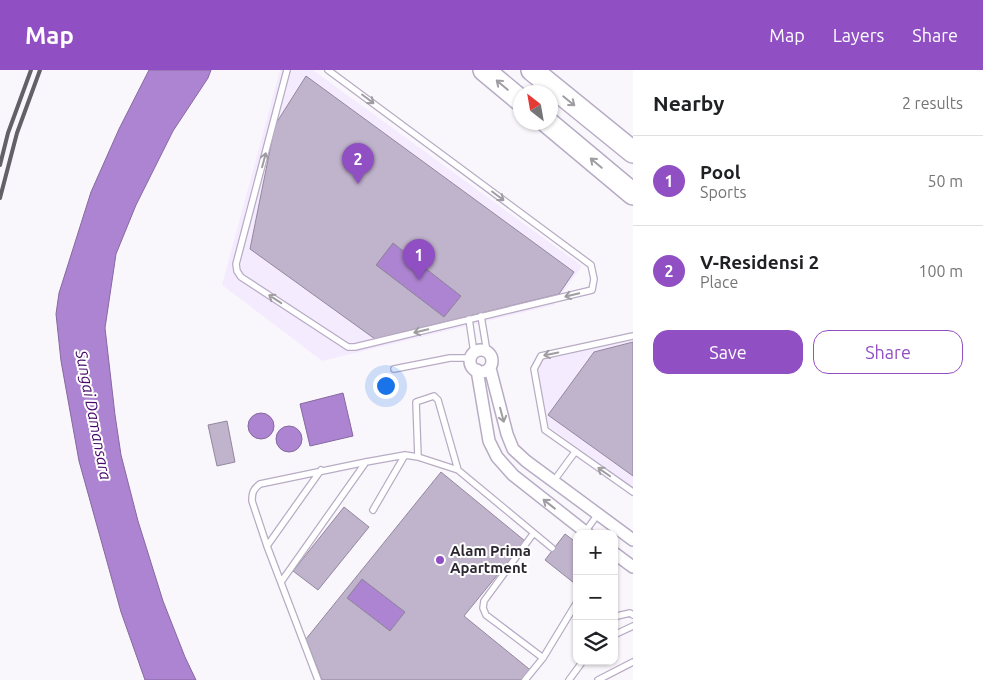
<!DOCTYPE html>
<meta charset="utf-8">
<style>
body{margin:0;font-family:Ubuntu,sans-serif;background:#f6f6f6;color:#202124}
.controls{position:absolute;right:15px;bottom:15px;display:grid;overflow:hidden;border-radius:10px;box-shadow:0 1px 4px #0004}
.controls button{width:45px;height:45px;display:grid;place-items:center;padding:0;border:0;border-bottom:1px solid #e0e0e0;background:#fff;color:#202124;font:25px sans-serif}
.compass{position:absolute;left:513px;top:15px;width:45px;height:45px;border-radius:50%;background:#fff;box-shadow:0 1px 4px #0004;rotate:329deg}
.you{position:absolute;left:385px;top:315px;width:18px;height:18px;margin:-12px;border:4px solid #fff;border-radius:50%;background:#1a73e8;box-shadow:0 0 0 8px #1a73e833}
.badge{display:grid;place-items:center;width:32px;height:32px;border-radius:50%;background:#914fc4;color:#fff;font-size:16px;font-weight:700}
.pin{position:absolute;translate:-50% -41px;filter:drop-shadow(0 1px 2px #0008)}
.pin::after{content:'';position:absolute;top:26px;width:18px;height:15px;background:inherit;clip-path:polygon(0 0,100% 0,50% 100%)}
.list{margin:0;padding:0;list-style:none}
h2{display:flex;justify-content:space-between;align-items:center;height:65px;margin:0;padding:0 20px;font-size:21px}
h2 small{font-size:16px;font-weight:400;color:#757577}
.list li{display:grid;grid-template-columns:32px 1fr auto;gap:15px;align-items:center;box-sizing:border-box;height:90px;padding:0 20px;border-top:1px solid #e0e0e0}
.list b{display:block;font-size:19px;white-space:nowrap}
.list p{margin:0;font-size:16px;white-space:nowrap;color:#757577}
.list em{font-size:16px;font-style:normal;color:#757577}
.actions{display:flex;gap:10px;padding:15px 20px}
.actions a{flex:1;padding:11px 0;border:1px solid #914fc4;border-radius:15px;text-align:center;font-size:18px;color:#914fc4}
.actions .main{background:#914fc4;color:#fff}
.icon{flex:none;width:28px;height:28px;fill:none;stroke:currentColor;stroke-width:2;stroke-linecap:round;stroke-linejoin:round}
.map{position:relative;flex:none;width:633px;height:610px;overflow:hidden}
header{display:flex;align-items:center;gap:30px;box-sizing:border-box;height:70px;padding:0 25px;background:#914fc4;color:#fff}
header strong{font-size:24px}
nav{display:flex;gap:28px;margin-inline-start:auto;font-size:18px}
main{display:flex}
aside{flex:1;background:#fff}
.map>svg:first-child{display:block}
</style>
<header>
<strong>Map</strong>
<nav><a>Map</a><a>Layers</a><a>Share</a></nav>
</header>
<main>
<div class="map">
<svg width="633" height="610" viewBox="0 0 633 610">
<rect width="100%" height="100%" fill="#faf7fc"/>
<!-- built -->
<path fill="#f5ebff" d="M280,0h33l269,196 -28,39 -232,56 -100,-76z
M633,269v148l-84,-60 -11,-57 5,-10z"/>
<!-- water -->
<path fill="#ad84d1" stroke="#8668a1" d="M149,0h62l-3,8 -35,53 -37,74 -20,49 -11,74 10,87 6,40 17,66 25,80 22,56 11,23h-51l-24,-68 -42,-151 -18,-100 -5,-47 3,-21 32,-101 28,-63z
M393,173l68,53 -17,21 -68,-52z
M343,323l10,43 -43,10 -10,-42z
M248 356a13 13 0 1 1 26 0a13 13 0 1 1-26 0Z
M276 369a13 13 0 1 1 26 0a13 13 0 1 1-26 0Z
M362,509l43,33 -15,19 -43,-33z"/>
<!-- building -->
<path fill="#c0b3cc" stroke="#93879f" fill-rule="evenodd" d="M306,6l268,196 -15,22 -184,45 -125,-90 25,-124zM393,173l68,53 -17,21 -68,-52z
M633,272v134l-85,-61 46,-63z
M227,351l8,41 -18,4 -9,-41z
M441,402l84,69 -61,75 70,57 -6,7h-206l-16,-41zM362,509l43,33 -15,19 -43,-33z
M344,437l25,20 -51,63 -25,-19z
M565,464l12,9v36l-3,4 -29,-23z"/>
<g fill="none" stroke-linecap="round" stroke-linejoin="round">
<defs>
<path id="lane" d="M287,0l-51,194 1,7 4,6 107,70h7l237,-57 2,-11 -3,-14 -263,-195
M481,246l6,36
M469,249l5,34
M633,266l-92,20 -7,13 11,61 88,62
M394,299l56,-11h21
M418,387l-2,-55 18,-6 4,4 20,70
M553,412l22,-30
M373,440l32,-55
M585,462l13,-18
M533,464l-49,67 -1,7 3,7 57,43
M267,476l54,-76
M281,512l85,-120
M614,549l3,-3 13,-3 3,2
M614,565l19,-9
M318,610l-51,-134 -15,-45c0,-8 1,-12 8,-17l106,-22 39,-7 13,2 40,13 94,78
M525,610l18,-22 34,-56
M569,610l14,-19
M598,610l35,-18"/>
<path id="street" d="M470 291a11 11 0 1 1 22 0a11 11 0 1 1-22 0Z
M490,298l17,66 6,15 13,12 107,79
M477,300l12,71 8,16 16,18 75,59
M614,483l19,14"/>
<path id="highway" d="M484,0l36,30
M532,0l101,82
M547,52l86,72"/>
</defs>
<!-- lane casing -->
<use href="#lane" stroke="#b8acc5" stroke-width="8"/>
<!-- street casing -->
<use href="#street" stroke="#b8acc5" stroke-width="14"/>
<!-- highway casing -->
<use href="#highway" stroke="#b8acc5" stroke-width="24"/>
<!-- lane -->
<use href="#lane" stroke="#fff" stroke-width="5.5"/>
<!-- street -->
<use href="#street" stroke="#fff" stroke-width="11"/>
<!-- highway -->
<use href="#highway" stroke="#fff" stroke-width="21"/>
<!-- rail -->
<path stroke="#646068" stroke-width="4" d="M0,95l8,-32 23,-63
M0,128l17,-65 23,-63"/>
</g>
<!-- one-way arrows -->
<defs><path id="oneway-shaft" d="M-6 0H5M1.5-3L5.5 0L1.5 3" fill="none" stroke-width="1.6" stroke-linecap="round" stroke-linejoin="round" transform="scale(1.25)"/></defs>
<g stroke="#a09da2">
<use href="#oneway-shaft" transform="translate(502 15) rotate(-140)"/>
<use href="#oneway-shaft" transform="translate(368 29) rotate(37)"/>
<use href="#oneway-shaft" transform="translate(569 31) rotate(39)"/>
<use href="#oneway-shaft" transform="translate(264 90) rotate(-75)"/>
<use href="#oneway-shaft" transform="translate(596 93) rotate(-140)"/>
<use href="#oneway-shaft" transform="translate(498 126) rotate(37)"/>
<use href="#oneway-shaft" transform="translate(572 225) rotate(167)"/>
<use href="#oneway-shaft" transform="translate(275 229) rotate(-147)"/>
<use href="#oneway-shaft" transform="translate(421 261) rotate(166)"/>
<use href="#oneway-shaft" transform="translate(551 284) rotate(168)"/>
<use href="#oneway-shaft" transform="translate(502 345) rotate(75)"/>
<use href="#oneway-shaft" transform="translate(604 402) rotate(-145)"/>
<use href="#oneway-shaft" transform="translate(549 434) rotate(-142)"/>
</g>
<!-- markers -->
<circle fill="#914fc4" stroke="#fff" stroke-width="2" cx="440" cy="490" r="5"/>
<g text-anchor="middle" stroke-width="4" stroke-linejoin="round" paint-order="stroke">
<!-- poi labels -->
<g font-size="15" font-weight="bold" fill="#2b2630" stroke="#fff" text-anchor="start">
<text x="450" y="486">Alam Prima<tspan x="450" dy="17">Apartment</tspan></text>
</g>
<!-- water labels -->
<g font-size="16" font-style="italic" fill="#460969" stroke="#fff">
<text transform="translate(94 345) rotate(79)" y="6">Sungai Damansara</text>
</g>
</g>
</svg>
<div class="controls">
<button>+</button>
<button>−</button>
<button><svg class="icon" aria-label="layers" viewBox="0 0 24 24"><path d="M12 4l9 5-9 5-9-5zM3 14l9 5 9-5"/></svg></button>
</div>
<svg class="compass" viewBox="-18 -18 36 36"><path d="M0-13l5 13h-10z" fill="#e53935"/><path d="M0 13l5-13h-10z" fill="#757577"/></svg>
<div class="you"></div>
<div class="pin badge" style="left:419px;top:210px">1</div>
<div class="pin badge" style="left:358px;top:114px">2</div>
</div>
<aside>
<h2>Nearby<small>2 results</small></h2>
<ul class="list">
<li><span class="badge">1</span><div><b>Pool</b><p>Sports</p></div><em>50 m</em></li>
<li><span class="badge">2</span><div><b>V-Residensi 2</b><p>Place</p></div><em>100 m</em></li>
</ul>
<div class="actions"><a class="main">Save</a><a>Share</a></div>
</aside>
</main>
